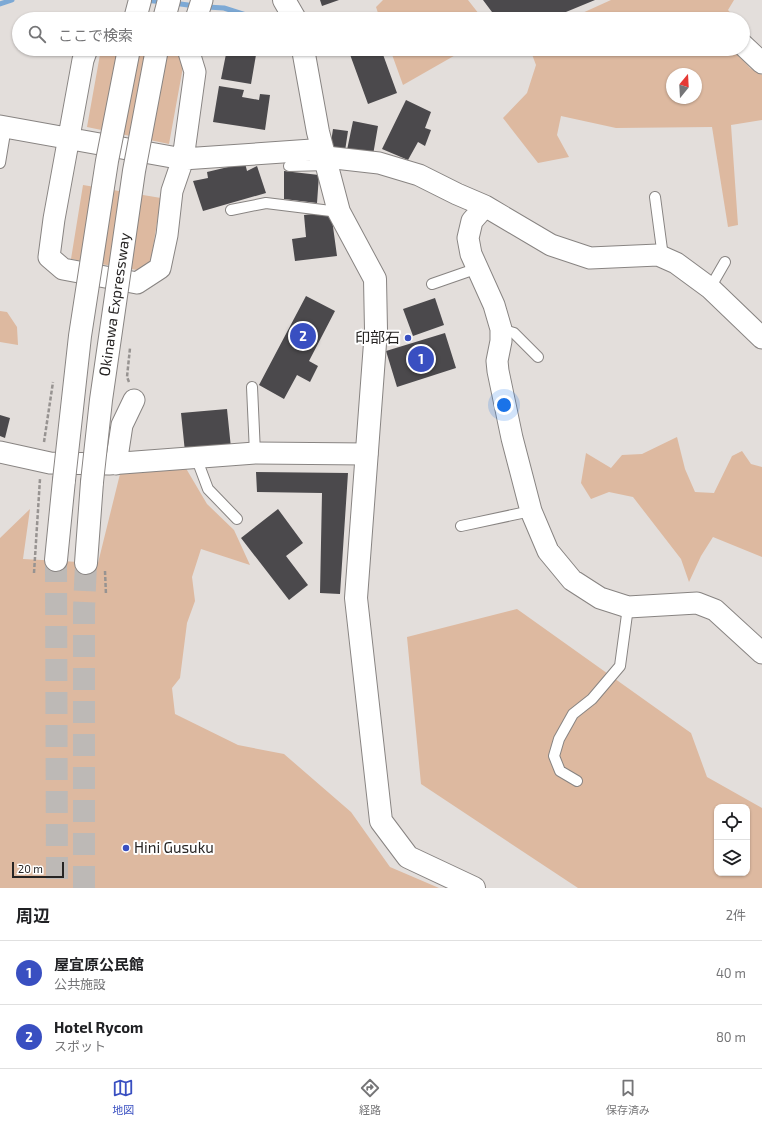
<!DOCTYPE html>
<html lang="ja">
<meta charset="utf-8">
<style>
body{margin:0;font-family:"Exo 2","Noto Sans JP",sans-serif;background:#f2f2f2;color:#202124}
.controls{position:absolute;right:12px;bottom:12px;display:grid;overflow:hidden;border-radius:8px;box-shadow:0 1px 3px #0004}
.controls button{width:36px;height:36px;display:grid;place-items:center;padding:0;border:0;border-bottom:1px solid #e0e0e0;background:#fff;color:#202124;font:20px sans-serif}
.compass{position:absolute;left:666px;top:68px;width:36px;height:36px;border-radius:50%;background:#fff;box-shadow:0 1px 3px #0004;rotate:18deg}
.scale{position:absolute;left:12px;bottom:10px;width:52px;box-sizing:border-box;padding-left:4px;border:2px solid #262423;border-top:0;font-size:11px;line-height:14px;white-space:nowrap;color:#262423;-webkit-text-stroke:3px #fff;paint-order:stroke}
.you{position:absolute;left:504px;top:405px;width:14px;height:14px;margin:-10px;border:3px solid #fff;border-radius:50%;background:#1a73e8;box-shadow:0 0 0 6px #1a73e833}
.badge{display:grid;place-items:center;width:26px;height:26px;border-radius:50%;background:#394fc1;color:#fff;font-size:13px;font-weight:700}
.pin{position:absolute;translate:-50% -50%;border:2px solid #fff;box-shadow:0 1px 4px #0006}
.list{margin:0;padding:0;list-style:none}
h2{display:flex;justify-content:space-between;align-items:center;height:52px;margin:0;padding:0 16px;font-size:17px}
h2 small{font-size:13px;font-weight:400;color:#757577}
.list li{display:grid;grid-template-columns:26px 1fr auto;gap:12px;align-items:center;box-sizing:border-box;height:64px;padding:0 16px;border-top:1px solid #e0e0e0}
.list b{display:block;font-size:15px;white-space:nowrap}
.list p{margin:0;font-size:13px;white-space:nowrap;color:#757577}
.list em{font-size:13px;font-style:normal;color:#757577}
.icon{flex:none;width:22px;height:22px;fill:none;stroke:currentColor;stroke-width:2;stroke-linecap:round;stroke-linejoin:round}
.map{position:relative;flex:none;width:762px;height:888px;overflow:hidden}
.search{position:absolute;background:#fff;box-shadow:0 1px 3px #0004;left:12px;right:12px;top:12px;height:44px;display:flex;align-items:center;gap:10px;box-sizing:border-box;padding:0 14px;border-radius:22px;color:#757577;font-size:15px}
.sheet{height:180px;background:#fff}
nav{display:flex;justify-content:space-around;align-items:center;box-sizing:border-box;height:56px;border-top:1px solid #e0e0e0;background:#fff;font-size:11px;color:#757577}
nav a{display:grid;justify-items:center;gap:2px}
nav .on{color:#394fc1}
.map>svg:first-child{display:block}
</style>
<div class="map">
<svg width="762" height="888" viewBox="0 0 762 888">
<rect width="100%" height="100%" fill="#e3dedb"/>
<!-- green -->
<path fill="#ddb9a0" fill-rule="evenodd" d="M383,0h85l11,14 9,5h-108l-4,-12z
M611,0h123l-6,10 8,9h-167z
M101,49h47l37,7 -16,88 -82,-17z
M390,49h76l-63,36z
M530,49h203l17,19 12,7v45l-31,5 7,100 -10,2 -16,-100 -96,1 -55,-12 -4,19 12,22 -31,6 -35,-45 24,-25 9,-28zM672,74h24v24h-24z
M83,185l78,13 -12,74 -78,-13z
M0,311l7,1 10,15 1,18 -18,-3z
M677,437l8,32 10,23 19,1 18,-37 10,-5 9,13 11,3v90l-49,-20 -12,19 -12,26 -8,-23 -48,-62 -24,-5 -18,7 -10,-16 5,-30 25,15 11,-13 20,-1z
M184,465l23,39 27,26 16,35 -49,-16 -9,28 3,24 -8,22 -7,55 -8,10 3,26 63,31 46,9 67,58 39,55 49,21h-439v-350l30,-29 -7,50 75,4 22,-89z
M517,609l174,124 16,44 55,31v80h-184l-157,-104 -14,-147zM717,807h30v66h-30z"/>
<g fill="none" stroke-linecap="round" stroke-linejoin="round">
<!-- stream -->
<path stroke="#7da9d5" stroke-width="5" d="M145,0l18,2
M173,3l15,2
M0,4l12,-4
M207,7l17,1 32,10"/>
</g>
<!-- building -->
<path fill="#4b494c" d="M320,0h19l-17,6z
M483,0h112l-46,19h-41l-16,-7z
M367,12l3,7h-20z
M227,49h30l-6,35 -30,-5z
M348,49h33l16,44 -29,11z
M219,86l25,4 -2,7 17,3 1,-6 10,1 -5,35 -52,-8z
M406,100l25,12 -6,16 6,2 -6,16 -7,-4 -10,18 -26,-11z
M353,121l25,5 -5,29 -26,-5z
M333,129l15,2 -3,20 -15,-2z
M245,163l2,8 10,-5 9,27 -63,18 -10,-30 15,-3 -1,-6z
M284,171l35,4 -2,28 -33,-4z
M331,212l6,44 -42,5 -3,-22 14,-2 -2,-22z
M306,296l29,15 -26,50 9,5 -8,16 -13,-7 -13,24 -25,-14z
M435,298l9,27 -31,11 -10,-27z
M445,333l11,35 -59,19 -11,-36z
M227,409l4,39 -46,4 -4,-39z
M0,415l10,3 -5,20 -5,-2z
M256,472l92,1 -8,121 -20,-1 2,-100 -65,-1z
M278,509l25,34 -17,13 22,29 -19,15 -48,-62z"/>
<g fill="none" stroke-linecap="round" stroke-linejoin="round">
<!-- motorway-tunnel -->
<path stroke="#bdb9b6" stroke-width="22" stroke-dasharray="22 11" stroke-linecap="butt" d="M56,560l1,328
M84,888v-279l2,-46"/>
<defs>
<path id="service" d="M0,163l6,-36
M289,166l39,-1
M655,197l8,60
M231,210l35,-7 73,9
M432,284l46,-16
M710,288l15,-26
M501,329l13,4 24,24
M252,387l3,66
M196,457l12,32 29,30
M461,526l70,-15
M577,781l-17,-10 -6,-15 5,-17 14,-25 19,-15 28,-33 8,-59"/>
<path id="minor" d="M196,19l6,-19
M743,45l19,18
M87,49l-4,11 -29,159 -5,38 14,12 74,14 23,-15 7,-33 5,-44 11,-32 12,-87 -7,-23
M0,126l183,33 129,-9 14,7 53,6 40,12 38,19 28,12 -13,15 -4,17 3,16 23,51 7,24v12l-4,20 1,10 14,67 19,73 17,40 24,29 28,18 28,9 69,-4 18,7 47,43
M485,206l66,39 39,13 68,-3 18,8 34,25 52,50
M0,452l50,11 59,1 146,-11 112,1
M116,464l6,-39 12,-25"/>
<path id="tertiary" d="M284,0l11,19
M303,49l15,83 21,80 36,67 1,51 -20,268 25,223 27,36 66,31"/>
<path id="motorway" d="M135,19l5,-19
M164,19l5,-19
M56,560l8,-80
M86,563l6,-81"/>
</defs>
<!-- service casing -->
<use href="#service" stroke="#888482" stroke-width="12"/>
<!-- minor casing -->
<use href="#minor" stroke="#888482" stroke-width="23"/>
<!-- tertiary casing -->
<use href="#tertiary" stroke="#888482" stroke-width="24"/>
<!-- motorway casing -->
<use href="#motorway" stroke="#888482" stroke-width="24"/>
<!-- path -->
<path stroke="#979391" stroke-width="2.5" stroke-dasharray="4 2" stroke-linecap="butt" d="M129,382l-2,-5 3,-29
M44,442l9,-60
M105,571l1,24
M34,573l6,-94"/>
<!-- service -->
<use href="#service" stroke="#fff" stroke-width="10"/>
<!-- minor -->
<use href="#minor" stroke="#fff" stroke-width="21"/>
<!-- tertiary -->
<use href="#tertiary" stroke="#fff" stroke-width="22"/>
<!-- motorway -->
<use href="#motorway" stroke="#fff" stroke-width="22"/>
<defs>
<g id="motorway-bridge">
<path d="M64,480l16,-144 27,-175 22,-112"/>
<path id="s1" d="M92,482l9,-82 33,-229 23,-122"/>
</g>
</defs>
<!-- motorway-bridge casing -->
<use href="#motorway-bridge" stroke="#888482" stroke-width="24" stroke-linecap="butt"/>
<!-- motorway-bridge -->
<use href="#motorway-bridge" stroke="#fff" stroke-width="22"/>
</g>
<!-- markers -->
<g fill="#394fc1" stroke="#fff" stroke-width="1.5">
<circle cx="408" cy="338" r="4"/>
<circle cx="126" cy="848" r="4"/>
</g>
<g text-anchor="middle" stroke-width="4" stroke-linejoin="round" paint-order="stroke">
<!-- street labels -->
<g font-size="15" fill="#262423" stroke="#fff">
<text dy="5" stroke="none"><textPath href="#s1" startOffset="179">Okinawa Expressway</textPath></text>
</g>
<!-- poi labels -->
<g font-size="15" fill="#262423" stroke="#fff" text-anchor="end">
<text x="400" y="343">印部石</text>
<text x="134" y="853" text-anchor="start">Hini Gusuku</text>
</g>
</g>
</svg>
<div class="controls">
<button><svg class="icon" aria-label="locate" viewBox="0 0 24 24"><circle cx="12" cy="12" r="6"/><path d="M12 2v4M12 18v4M2 12h4M18 12h4"/></svg></button>
<button><svg class="icon" aria-label="layers" viewBox="0 0 24 24"><path d="M12 4l9 5-9 5-9-5zM3 14l9 5 9-5"/></svg></button>
</div>
<svg class="compass" viewBox="-18 -18 36 36"><path d="M0-13l5 13h-10z" fill="#e53935"/><path d="M0 13l5-13h-10z" fill="#757577"/></svg>
<div class="scale">20 m</div>
<div class="you"></div>
<div class="pin badge" style="left:421px;top:359px">1</div>
<div class="pin badge" style="left:303px;top:336px">2</div>
<div class="search"><svg class="icon" aria-label="search" viewBox="0 0 24 24"><circle cx="10" cy="10" r="6"/><path d="M15 15l6 6"/></svg>ここで検索</div>
</div>
<section class="sheet">
<h2>周辺<small>2件</small></h2>
<ul class="list">
<li><span class="badge">1</span><div><b>屋宜原公民館</b><p>公共施設</p></div><em>40 m</em></li>
<li><span class="badge">2</span><div><b>Hotel Rycom</b><p>スポット</p></div><em>80 m</em></li>
</ul>
</section>
<nav>
<a class="on"><svg class="icon" aria-label="map" viewBox="0 0 24 24"><path d="M3 6l6-2 6 2 6-2v14l-6 2-6-2-6 2zM9 4v14M15 6v14"/></svg>地図</a>
<a><svg class="icon" aria-label="directions" viewBox="0 0 24 24"><path d="M12 3l9 9-9 9-9-9zM9 14v-3h6M13 9l2 2-2 2"/></svg>経路</a>
<a><svg class="icon" aria-label="saved" viewBox="0 0 24 24"><path d="M7 4h10v16l-5-4-5 4z"/></svg>保存済み</a>
</nav>
